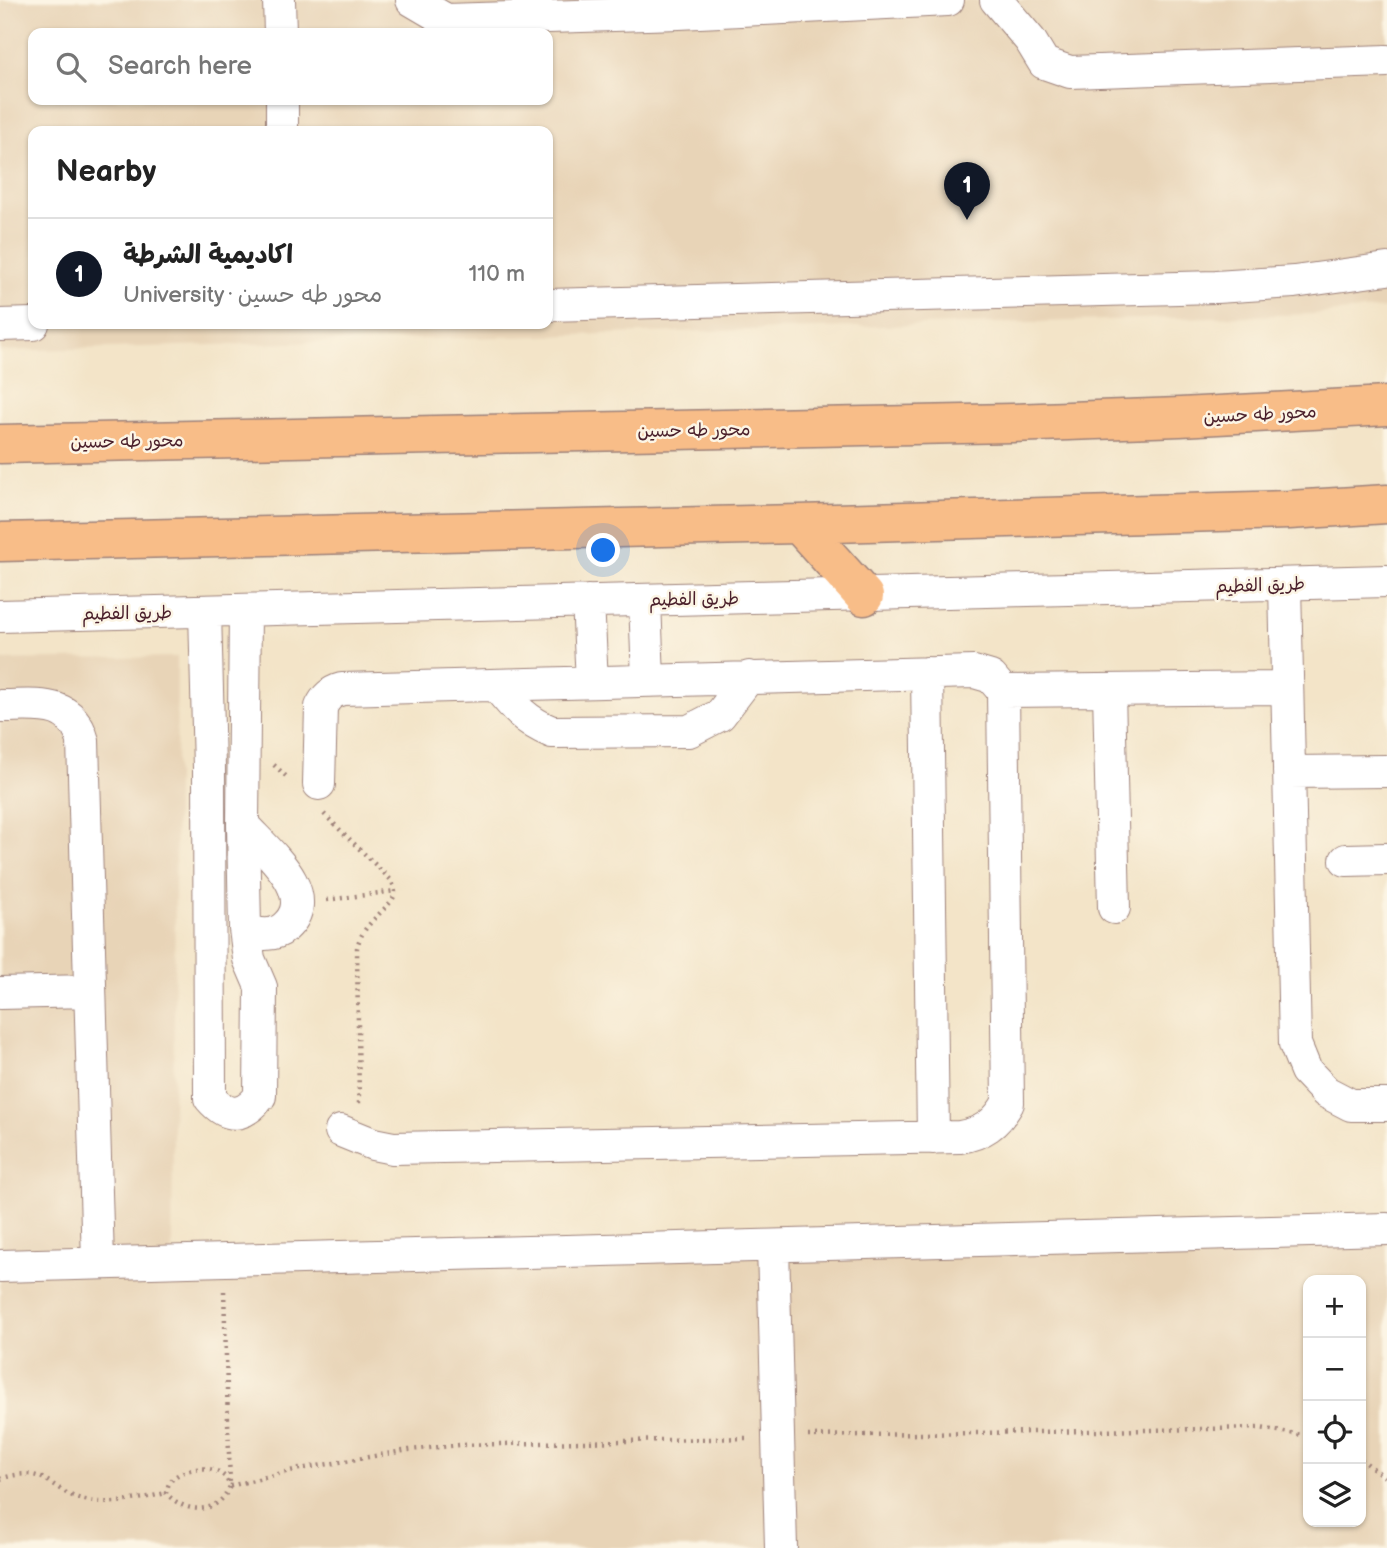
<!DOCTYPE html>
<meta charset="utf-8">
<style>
body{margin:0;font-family:"Balsamiq Sans","Playpen Sans Arabic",sans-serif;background:#f2f2f2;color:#222}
.controls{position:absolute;right:21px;bottom:21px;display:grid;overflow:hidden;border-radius:14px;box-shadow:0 2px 5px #0004}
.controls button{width:63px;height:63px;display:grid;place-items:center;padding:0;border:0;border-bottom:2px solid #e0e0e0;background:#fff;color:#222;font:35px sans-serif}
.you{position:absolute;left:604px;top:551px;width:24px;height:24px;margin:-18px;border:5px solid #fff;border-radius:50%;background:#1a73e8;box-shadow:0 0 0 10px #1a73e833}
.badge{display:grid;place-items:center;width:46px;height:46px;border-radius:50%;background:#111827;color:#fff;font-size:23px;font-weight:700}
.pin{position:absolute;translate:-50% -58px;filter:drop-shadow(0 2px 4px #0008)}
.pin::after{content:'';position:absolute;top:37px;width:24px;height:21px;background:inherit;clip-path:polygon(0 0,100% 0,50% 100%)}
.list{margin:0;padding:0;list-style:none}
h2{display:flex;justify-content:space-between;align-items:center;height:91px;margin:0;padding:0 28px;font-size:30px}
h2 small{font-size:23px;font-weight:400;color:#767676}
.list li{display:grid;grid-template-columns:46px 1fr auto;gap:21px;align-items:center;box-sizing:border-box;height:112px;padding:0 28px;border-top:2px solid #e0e0e0}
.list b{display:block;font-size:26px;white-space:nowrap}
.list p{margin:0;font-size:23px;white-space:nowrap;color:#767676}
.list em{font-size:23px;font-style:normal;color:#767676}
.icon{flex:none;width:38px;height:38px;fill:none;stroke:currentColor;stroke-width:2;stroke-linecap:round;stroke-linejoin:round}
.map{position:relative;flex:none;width:1387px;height:1548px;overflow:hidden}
.search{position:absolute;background:#fff;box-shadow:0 2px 5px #0004;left:28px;top:28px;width:525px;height:77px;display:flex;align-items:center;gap:18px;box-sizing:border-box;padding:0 24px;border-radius:14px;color:#767676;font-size:26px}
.panel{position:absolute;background:#fff;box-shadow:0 2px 5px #0004;left:28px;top:126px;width:525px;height:203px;border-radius:14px}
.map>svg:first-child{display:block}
</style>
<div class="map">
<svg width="1387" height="1548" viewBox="0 0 1387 1548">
<rect width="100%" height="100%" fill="#fcf5e5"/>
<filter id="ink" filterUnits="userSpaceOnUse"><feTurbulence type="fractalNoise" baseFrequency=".0143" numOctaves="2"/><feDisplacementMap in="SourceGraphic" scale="14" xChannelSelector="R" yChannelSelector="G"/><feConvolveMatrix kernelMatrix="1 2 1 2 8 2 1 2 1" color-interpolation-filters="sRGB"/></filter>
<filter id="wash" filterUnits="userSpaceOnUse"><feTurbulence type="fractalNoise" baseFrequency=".00686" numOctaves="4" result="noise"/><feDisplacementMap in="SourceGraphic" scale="28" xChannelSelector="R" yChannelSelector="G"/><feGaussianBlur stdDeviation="1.57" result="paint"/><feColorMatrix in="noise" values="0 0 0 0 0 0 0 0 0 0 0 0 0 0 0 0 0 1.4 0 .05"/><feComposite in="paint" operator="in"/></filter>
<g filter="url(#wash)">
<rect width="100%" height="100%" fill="#f3e4c8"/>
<!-- built -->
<path fill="#e8d4b7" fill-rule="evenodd" d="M0,0h1387v308l-73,6 -1314,37zM33,33h515v67h-515zM33,131h515v193h-515z
M177,657l-5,598 1215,-19v312h-1387v-888zM1308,1280h53v242h-53z"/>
</g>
<g filter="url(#ink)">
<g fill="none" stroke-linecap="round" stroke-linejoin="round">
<defs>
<path id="minor" d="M279,0l1,33
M412,0l34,20 233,-7 269,-13
M996,0l34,40 14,23 26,9 317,-11
M282,100v31
M548,305l668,-18 78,-5 93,-13
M0,325l33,-1
M1285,584l10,460 11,27 20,21 25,13h36
M645,600l3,80
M588,601l4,81
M205,611l4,157 1,330c18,21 34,19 50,-2l1,-109 -12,-28 -4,-30 -2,-104 2,-215
M0,616l1387,-35
M927,673l6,465
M496,685c18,22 29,36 56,47l137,-1 31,-16 29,-38
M1109,690l5,218
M1003,691l284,-3
M0,706c36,0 71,-8 83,35l15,521
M1289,772l98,-1
M319,784l2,-77c5,-10 10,-15 21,-18l632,-17 17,5 12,14 5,412c-12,21 -25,30 -48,34l-567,11 -20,-4 -32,-13
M243,825c21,24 79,69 42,102 -11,10 -27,8 -40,2
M1346,860l41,-1
M0,993l89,-2
M773,1246l8,302
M0,1266l1387,-37"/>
<path id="major" d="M0,444l1012,-21 168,-6 207,-11
M799,524l65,72
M0,542l799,-18 490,-14 98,-6"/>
</defs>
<!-- minor casing -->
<use href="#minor" stroke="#9e827a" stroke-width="34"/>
<!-- major casing -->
<use href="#major" stroke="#9e827a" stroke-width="41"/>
<!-- path -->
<path stroke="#9e827a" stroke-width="4.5" stroke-dasharray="2 5" stroke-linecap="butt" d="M274,765l14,13
M324,814l68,67c0,0 3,10 3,11 0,14 -33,29 -38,56l2,157
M327,900l68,-9
M224,1291l6,195c-12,30 -45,28 -64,7 1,-3 2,-8 4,-11 10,-14 41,-19 54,-6 3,2 4,7 6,10
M808,1436l452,-8 48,8
M1361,1459l26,20
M0,1479c48,-16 49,13 85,21 27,6 54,-1 81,-7
M230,1486l64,-16 115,-20 51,-5 287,-7"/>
<!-- minor -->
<use href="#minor" stroke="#fff" stroke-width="32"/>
<!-- major -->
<use href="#major" stroke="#f8bd88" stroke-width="38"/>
</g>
</g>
<g text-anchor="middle" stroke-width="5" stroke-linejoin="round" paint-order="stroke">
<!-- street labels -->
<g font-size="18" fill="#4a1f2b" stroke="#fcf5e5">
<text transform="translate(1260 414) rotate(-3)" y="6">محور طه حسين</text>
<text transform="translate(694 430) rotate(-1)" y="6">محور طه حسين</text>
<text transform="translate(127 441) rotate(-1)" y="6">محور طه حسين</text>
<text transform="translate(1260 585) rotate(-2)" y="6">طريق الفطيم</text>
<text transform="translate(694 599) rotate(-1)" y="6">طريق الفطيم</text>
<text transform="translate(127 613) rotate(-1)" y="6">طريق الفطيم</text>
</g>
</g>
</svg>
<div class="controls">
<button>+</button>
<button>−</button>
<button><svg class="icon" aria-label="locate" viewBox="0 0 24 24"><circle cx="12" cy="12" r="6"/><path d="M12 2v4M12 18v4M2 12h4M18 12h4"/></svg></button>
<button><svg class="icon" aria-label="layers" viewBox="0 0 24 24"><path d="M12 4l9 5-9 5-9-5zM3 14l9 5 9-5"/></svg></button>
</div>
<div class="you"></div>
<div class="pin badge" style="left:967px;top:220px">1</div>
<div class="search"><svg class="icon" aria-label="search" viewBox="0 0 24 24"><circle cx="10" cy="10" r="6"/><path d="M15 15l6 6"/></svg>Search here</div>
<section class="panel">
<h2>Nearby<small></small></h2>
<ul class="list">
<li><span class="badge">1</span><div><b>اكاديمية الشرطة</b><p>University · محور طه حسين</p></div><em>110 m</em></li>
</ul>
</section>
</div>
